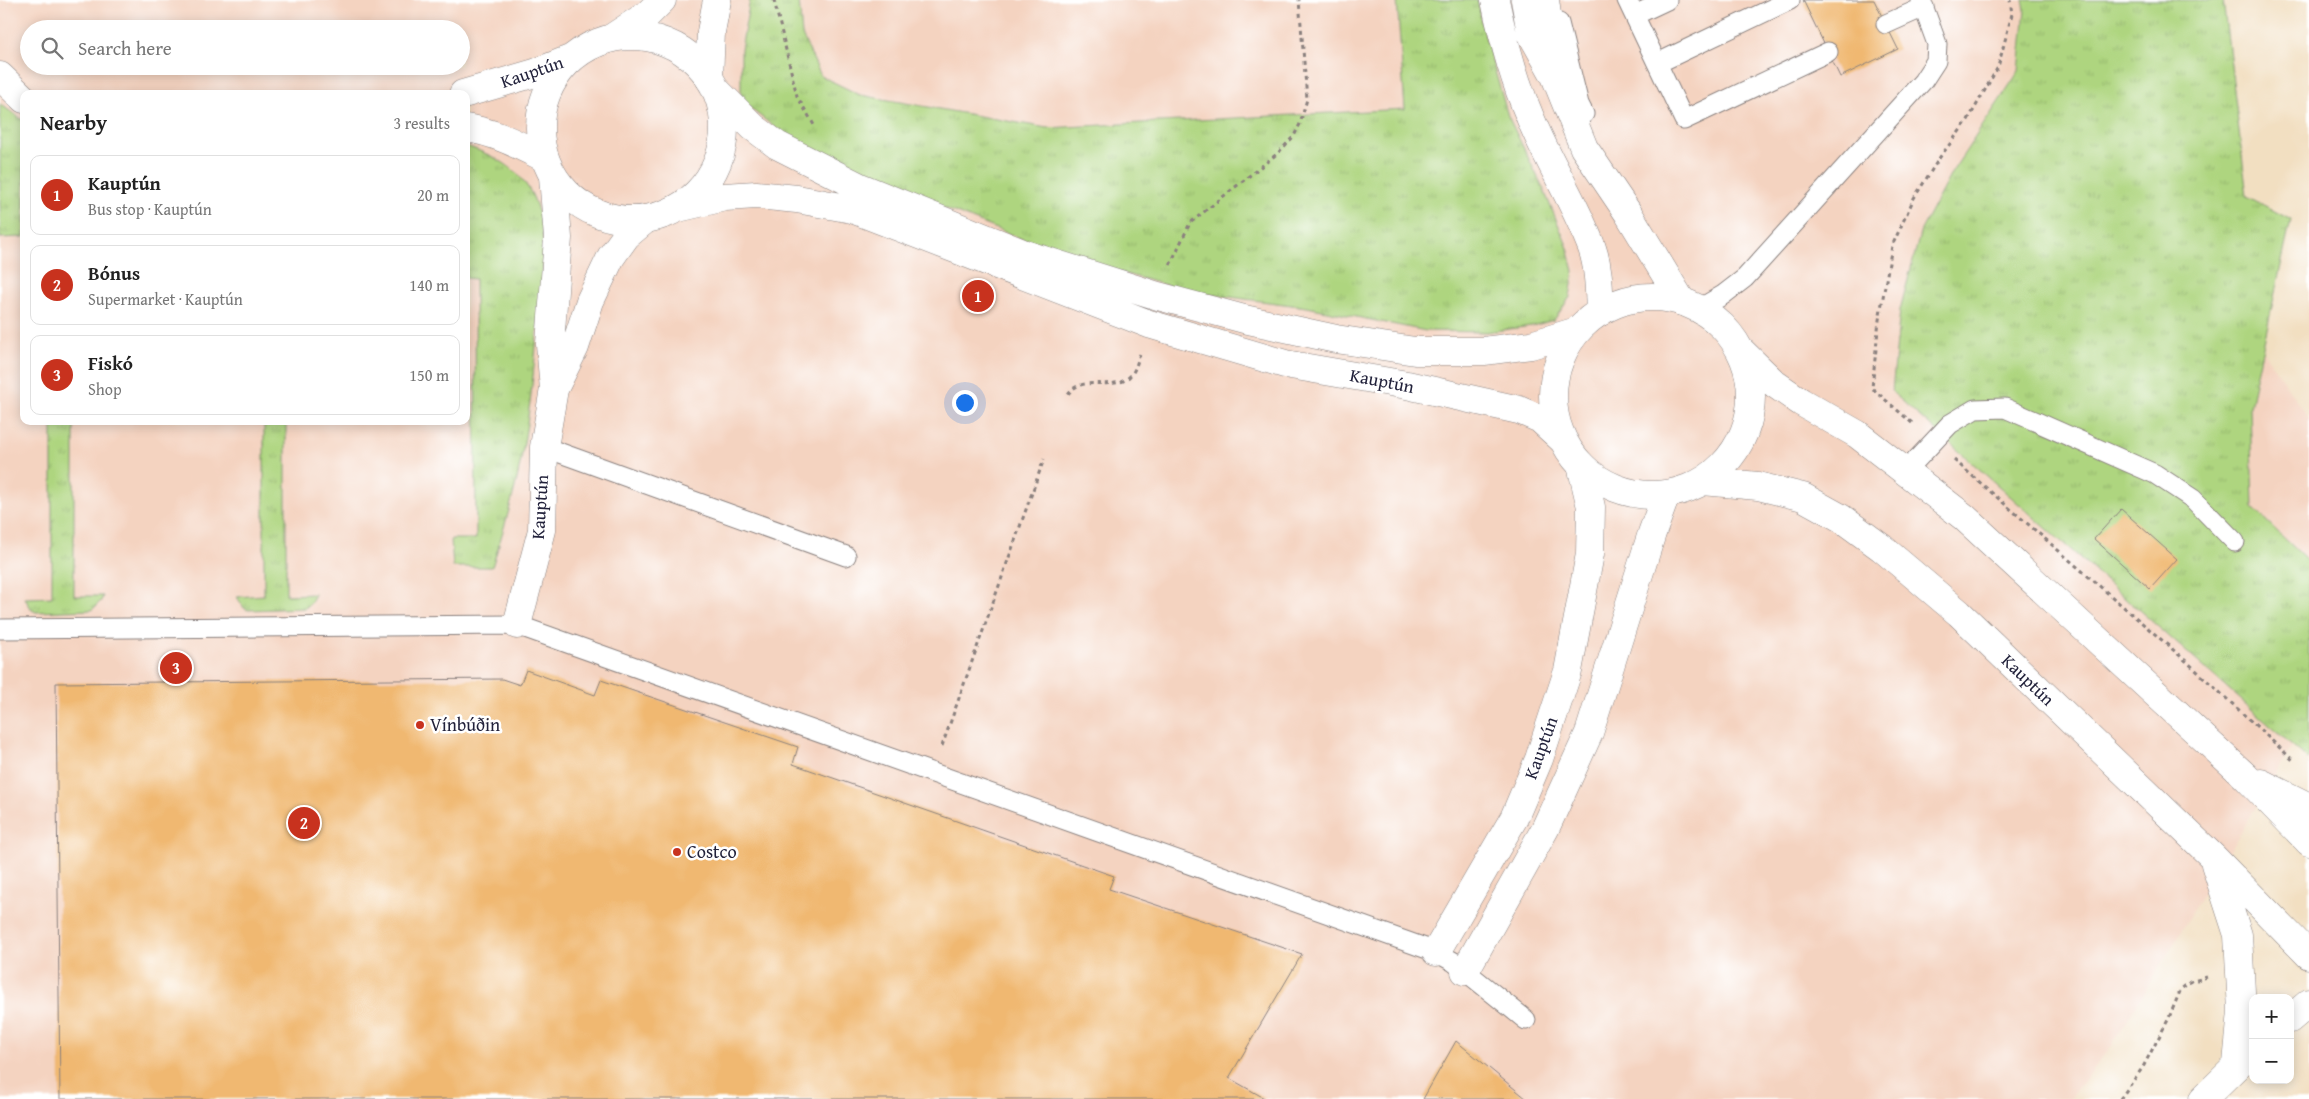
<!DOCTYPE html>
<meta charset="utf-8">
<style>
body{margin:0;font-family:"Gentium Book Plus",serif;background:#f2f2f2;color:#222}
.controls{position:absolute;right:15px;bottom:15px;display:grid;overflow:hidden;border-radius:10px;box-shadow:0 2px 12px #0003}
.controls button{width:45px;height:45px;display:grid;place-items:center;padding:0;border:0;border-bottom:1px solid #e0e0e0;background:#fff;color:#222;font:25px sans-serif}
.you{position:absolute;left:964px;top:402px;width:18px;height:18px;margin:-12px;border:4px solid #fff;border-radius:50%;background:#1a73e8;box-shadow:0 0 0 8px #1a73e833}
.badge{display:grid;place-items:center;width:32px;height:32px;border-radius:50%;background:#c8321e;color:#fff;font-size:16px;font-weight:700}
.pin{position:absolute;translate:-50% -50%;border:2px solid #fff;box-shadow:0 1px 5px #0006}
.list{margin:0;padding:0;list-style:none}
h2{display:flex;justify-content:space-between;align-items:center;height:65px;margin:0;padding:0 20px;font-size:21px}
h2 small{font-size:16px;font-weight:400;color:#767676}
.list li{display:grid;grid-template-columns:32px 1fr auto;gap:15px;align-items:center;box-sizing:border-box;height:80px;margin:0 10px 10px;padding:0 10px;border:1px solid #e0e0e0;border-radius:10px}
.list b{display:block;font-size:19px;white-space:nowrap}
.list p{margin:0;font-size:16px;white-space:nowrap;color:#767676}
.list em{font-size:16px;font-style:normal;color:#767676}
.icon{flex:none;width:28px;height:28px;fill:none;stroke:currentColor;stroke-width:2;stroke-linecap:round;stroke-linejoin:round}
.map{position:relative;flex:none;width:2309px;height:1099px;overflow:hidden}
.search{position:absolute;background:#fff;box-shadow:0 2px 12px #0003;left:20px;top:20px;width:450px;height:55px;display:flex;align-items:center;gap:12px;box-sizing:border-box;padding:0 18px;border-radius:28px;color:#767676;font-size:19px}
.panel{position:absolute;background:#fff;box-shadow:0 2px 12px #0003;left:20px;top:90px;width:450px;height:335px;border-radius:10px}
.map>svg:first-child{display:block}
</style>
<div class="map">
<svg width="2309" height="1099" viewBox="0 0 2309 1099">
<defs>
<pattern id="grass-tufts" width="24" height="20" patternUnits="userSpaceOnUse" patternTransform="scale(1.25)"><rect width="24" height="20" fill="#aed57f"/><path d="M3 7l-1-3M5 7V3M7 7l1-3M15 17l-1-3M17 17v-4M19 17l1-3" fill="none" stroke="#95b76f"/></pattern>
</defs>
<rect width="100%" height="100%" fill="#fff"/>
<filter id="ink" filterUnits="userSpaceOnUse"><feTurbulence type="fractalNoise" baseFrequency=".02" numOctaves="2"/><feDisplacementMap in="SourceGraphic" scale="10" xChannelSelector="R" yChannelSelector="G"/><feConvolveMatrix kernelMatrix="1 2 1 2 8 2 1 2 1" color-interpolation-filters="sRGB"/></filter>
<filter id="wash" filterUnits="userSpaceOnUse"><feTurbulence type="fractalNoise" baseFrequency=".0096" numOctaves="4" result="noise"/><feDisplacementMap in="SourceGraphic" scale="20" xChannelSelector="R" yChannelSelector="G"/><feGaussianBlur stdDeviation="1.12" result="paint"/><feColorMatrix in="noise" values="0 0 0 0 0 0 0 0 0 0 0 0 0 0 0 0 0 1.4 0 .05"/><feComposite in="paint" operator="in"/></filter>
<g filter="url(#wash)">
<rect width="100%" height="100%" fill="#f2dfc1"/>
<!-- built -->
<path fill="#f4d3c0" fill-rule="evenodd" d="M0,0h2025l284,419v300l-198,328 -41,52h-2070zM29,29h432v37h-432zM24,94h442v327h-442z"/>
<!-- grass -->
<path fill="url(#grass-tufts)" stroke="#687c5d" d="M750,0h49l3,35 19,41 39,19 187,33 358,-19 -8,-109h81l3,22 27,94 35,72 25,60 6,23 -4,26 -16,23 -22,6 -45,6 -61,-1 -119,-24 -116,-15 -116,-32 -204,-81 -84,-42 -46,-36v-52z
M2023,0h200l24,196 44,24 -41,186 3,102 56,54v198l-417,-368 8,-82 21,-80 31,-58 67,-101 6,-61z
M0,104l24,17v116l-24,1z
M466,146c29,10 54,22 67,51 16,36 9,79 6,117 -5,55 -10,111 -22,165 -7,30 -16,59 -25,88h-39l-2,-28h25l-1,-260 -9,-1z
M52,421h22v175h29l-2,5 -9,9 -56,2 -4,-2 -7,-12 27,-1z
M264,421h22v174l29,-1 -5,10 -5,4 -57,2 -4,-2 -7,-11 27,-2z"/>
<g id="blocks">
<!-- building -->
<path fill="#f0b871" d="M1803,0h71l24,49 -58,28z
M2121,509l56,50 -27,30 -56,-50z
M526,670l69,25 6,-15 197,67 -5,17 321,112 -5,13 193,65 -73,124 37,21h-1206l-4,-416 446,-4 18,6z
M1456,1041l71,58h-104z"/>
</g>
</g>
<g filter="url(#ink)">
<use href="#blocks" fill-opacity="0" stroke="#8a807e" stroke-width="1"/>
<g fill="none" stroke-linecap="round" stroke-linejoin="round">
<defs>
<path id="service" d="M1627,0l57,120 144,-68
M1635,15l32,-15
M1559,23l20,81 5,10
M1886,24l38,-17
M1658,63l132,-63
M1699,309l24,-14 22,-17 178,-197 13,-20 1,-17 -16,-44
M544,447l302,109
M1905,472l45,-48 25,-15 30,-1 150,66 38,25 42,43
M0,629l517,-4 919,327 18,10 72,58"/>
<path id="minor" d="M1495,0c8,39 19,80 35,117 18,45 45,85 62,131 7,20 7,43 8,64
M1525,0l6,33 24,43 29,72 44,65 54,89
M1545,0l7,53
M613,37l35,-23 14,-14
M709,78l2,-46 6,-32
M554,389l21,-42 15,-46 21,-44 15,-21 19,-16
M517,625l25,-95 2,-83 10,-58 -4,-45 8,-106 -5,-62
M1436,952l78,-134 25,-59 29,-88 22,-117 1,-47 -10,-42
M1465,971l80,-142 44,-96 63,-200 14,-38"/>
<path id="tertiary" d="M540 128a92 92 0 1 1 184 0a92 92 0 1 1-184 0Z
M0,76l24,23
M715,89l38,38 24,18 83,42 165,67 133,42 86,23 92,20 79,12h69l47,-6 46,-14
M463,94l72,-21 35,-14
M466,128c29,4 53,17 79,30
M678,208l47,-11 31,-2 41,4 55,10 297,115 136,40 122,21 112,25 21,9 24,22
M1553 396a99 99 0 1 1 198 0a99 99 0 1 1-198 0Z
M1739,349l36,35 26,18 56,32 107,83 281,259 64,66
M1703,481l55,5 45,11 38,21 41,30 77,65 254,244 96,98
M2261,783l48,24
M2215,864l23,71 4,76 -5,53
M2290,1019l19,-16
M2203,1099l47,-46"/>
</defs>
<!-- service casing -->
<use href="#service" stroke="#8a807e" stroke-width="21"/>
<!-- minor casing -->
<use href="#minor" stroke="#8a807e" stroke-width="29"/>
<!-- tertiary casing -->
<use href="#tertiary" stroke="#8a807e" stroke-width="29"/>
<!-- path -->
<path stroke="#8a807e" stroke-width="3" stroke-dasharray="4 4" stroke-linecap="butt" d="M774,0l23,96 17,29
M1170,265l20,-42 88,-70 16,-17 6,-12 7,-25 -8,-99
M1068,394c15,-21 46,-1 62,-18 6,-6 7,-14 10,-22
M1912,423l-40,-35 7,-68 13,-74 22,-48 26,-41 28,-37 30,-53 14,-53 -2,-14
M1954,460l232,201 108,100
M942,746l102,-287
M2120,1099l23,-32 25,-47 13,-31 9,-7 17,-5"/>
<!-- service -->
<use href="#service" stroke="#fff" stroke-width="19"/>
<!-- minor -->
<use href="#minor" stroke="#fff" stroke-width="28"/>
<!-- tertiary -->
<use href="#tertiary" stroke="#fff" stroke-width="28"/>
</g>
</g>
<!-- markers -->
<g fill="#c8321e" stroke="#fff" stroke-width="2">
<circle cx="420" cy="725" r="5"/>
<circle cx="677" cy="852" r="5"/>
</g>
<g text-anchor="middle" stroke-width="5" stroke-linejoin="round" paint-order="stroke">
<!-- street labels -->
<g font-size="18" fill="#22223b" stroke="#fff">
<text transform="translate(532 72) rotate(-19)" y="6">Kauptún</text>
<text transform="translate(1382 381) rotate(11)" y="6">Kauptún</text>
<text transform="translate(540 507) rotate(-86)" y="6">Kauptún</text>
<text transform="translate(2028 680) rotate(44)" y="6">Kauptún</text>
<text transform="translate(1541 748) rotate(-70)" y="6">Kauptún</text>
</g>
<!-- poi labels -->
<g font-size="18" fill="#22223b" stroke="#fff" text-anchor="start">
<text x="430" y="731">Vínbúðin</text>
<text x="687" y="858">Costco</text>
</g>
</g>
</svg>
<div class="controls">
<button>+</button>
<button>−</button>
</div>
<div class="you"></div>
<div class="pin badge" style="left:978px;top:296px">1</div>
<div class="pin badge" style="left:304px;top:823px">2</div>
<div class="pin badge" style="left:176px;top:668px">3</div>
<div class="search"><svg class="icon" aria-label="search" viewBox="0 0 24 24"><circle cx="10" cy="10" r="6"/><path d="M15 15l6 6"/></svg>Search here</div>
<section class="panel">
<h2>Nearby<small>3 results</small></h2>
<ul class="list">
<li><span class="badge">1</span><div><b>Kauptún</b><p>Bus stop · Kauptún</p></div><em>20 m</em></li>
<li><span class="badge">2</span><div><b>Bónus</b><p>Supermarket · Kauptún</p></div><em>140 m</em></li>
<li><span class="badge">3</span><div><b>Fiskó</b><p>Shop</p></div><em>150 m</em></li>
</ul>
</section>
</div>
